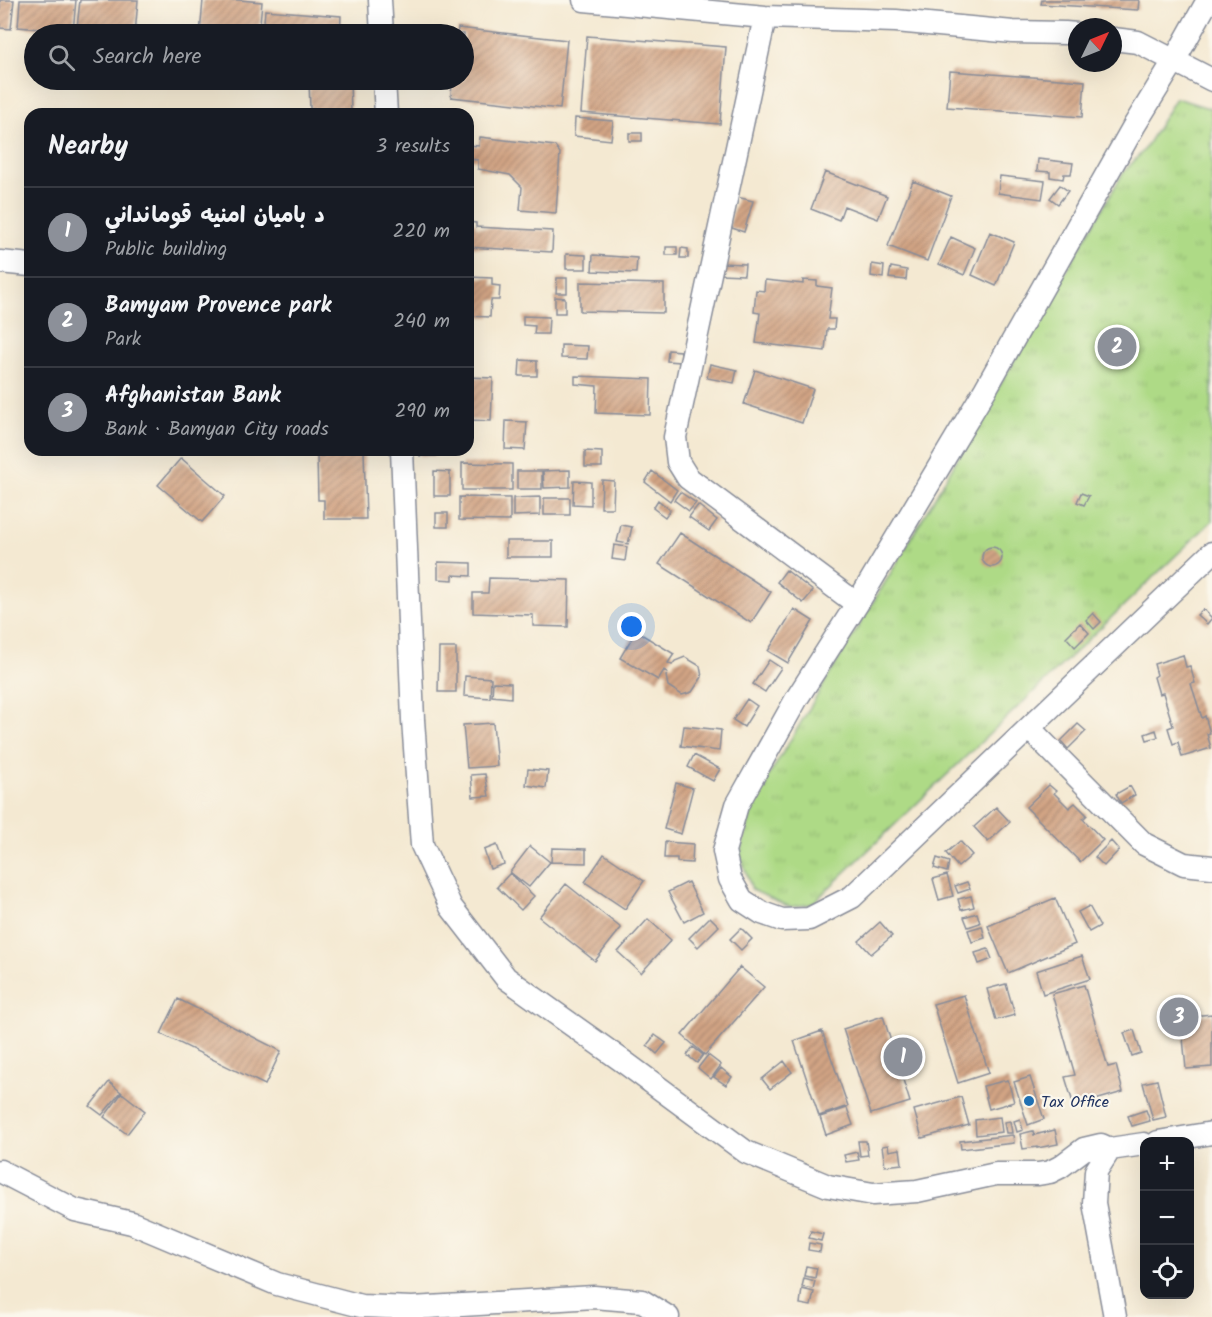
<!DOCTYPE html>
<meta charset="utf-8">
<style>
body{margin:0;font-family:Kalam,"Playpen Sans Arabic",sans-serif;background:#20242c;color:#f1f3f6}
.controls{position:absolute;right:18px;bottom:18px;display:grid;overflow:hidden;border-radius:12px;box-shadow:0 6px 24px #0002}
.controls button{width:54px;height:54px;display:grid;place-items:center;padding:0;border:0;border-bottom:2px solid #363941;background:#171b24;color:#f1f3f6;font:30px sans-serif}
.compass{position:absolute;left:1068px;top:18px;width:54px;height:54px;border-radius:50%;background:#171b24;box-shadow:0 6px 24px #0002;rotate:47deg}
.you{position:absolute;left:632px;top:627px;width:21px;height:21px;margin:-15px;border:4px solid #fff;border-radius:50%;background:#1a73e8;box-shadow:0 0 0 9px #1a73e833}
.badge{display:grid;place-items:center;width:39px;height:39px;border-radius:50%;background:#8c9099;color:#fff;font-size:20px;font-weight:700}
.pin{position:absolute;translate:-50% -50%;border:3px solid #fff;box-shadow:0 2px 6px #0006}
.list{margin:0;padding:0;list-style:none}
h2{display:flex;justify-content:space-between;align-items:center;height:78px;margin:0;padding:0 24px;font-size:26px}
h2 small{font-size:20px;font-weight:400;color:#9ea1a6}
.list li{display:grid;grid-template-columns:39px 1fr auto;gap:18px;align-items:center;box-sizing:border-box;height:90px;padding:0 24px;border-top:2px solid #363941}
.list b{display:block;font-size:22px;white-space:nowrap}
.list p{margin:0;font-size:20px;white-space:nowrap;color:#9ea1a6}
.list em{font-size:20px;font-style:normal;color:#9ea1a6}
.icon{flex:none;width:33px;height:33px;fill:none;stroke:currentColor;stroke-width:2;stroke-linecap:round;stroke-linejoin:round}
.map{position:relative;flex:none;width:1212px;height:1317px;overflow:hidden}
.search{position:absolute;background:#171b24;box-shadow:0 6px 24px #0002;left:24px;top:24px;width:450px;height:66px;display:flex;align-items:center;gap:15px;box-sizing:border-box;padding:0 21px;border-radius:33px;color:#9ea1a6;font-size:22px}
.panel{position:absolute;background:#171b24;box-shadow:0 6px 24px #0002;left:24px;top:108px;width:450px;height:348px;border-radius:18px}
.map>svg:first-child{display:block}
</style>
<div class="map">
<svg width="1212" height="1317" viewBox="0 0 1212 1317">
<defs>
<pattern id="park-tufts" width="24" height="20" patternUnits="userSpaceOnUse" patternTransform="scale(1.5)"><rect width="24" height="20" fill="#aeda86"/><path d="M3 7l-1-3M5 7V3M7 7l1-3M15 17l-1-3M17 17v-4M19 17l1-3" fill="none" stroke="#95bb76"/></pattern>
<pattern id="building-hatch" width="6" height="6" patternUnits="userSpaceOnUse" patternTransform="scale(1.5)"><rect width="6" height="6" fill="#d2a484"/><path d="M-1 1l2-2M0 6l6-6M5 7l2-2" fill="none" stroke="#aa866f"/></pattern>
</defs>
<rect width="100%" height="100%" fill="#fbf7ec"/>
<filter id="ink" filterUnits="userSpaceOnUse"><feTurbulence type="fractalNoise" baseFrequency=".0167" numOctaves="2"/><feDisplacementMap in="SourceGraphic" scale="12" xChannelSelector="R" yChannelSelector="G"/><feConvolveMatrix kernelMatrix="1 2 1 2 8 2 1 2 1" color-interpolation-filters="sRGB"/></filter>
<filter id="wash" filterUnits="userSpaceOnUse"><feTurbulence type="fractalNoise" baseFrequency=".008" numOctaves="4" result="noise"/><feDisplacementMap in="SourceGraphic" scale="24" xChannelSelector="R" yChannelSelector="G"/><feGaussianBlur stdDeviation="1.35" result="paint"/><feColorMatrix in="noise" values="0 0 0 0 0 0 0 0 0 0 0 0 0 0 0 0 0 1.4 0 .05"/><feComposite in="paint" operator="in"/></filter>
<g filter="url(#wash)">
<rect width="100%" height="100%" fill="#f4e9d2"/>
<!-- park -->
<path fill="url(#park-tufts)" stroke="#648472" stroke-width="1.5" d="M1176,98l36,11v412l-400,383 -22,3 -38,-17 -12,-36 15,-55 144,-240 224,-386 21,-23z"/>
<g id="blocks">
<!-- building -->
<path fill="url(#building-hatch)" d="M0,0h14l-3,29 -11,-1z
M20,0h56l-3,32 -55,-5z
M80,0h58l-3,34 -58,-6z
M203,0h36l23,2 -3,32h-59z
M1042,0h97l-1,10 -97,-6z
M265,10l76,6 -1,18h-77z
M458,28l109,12 -7,69 -109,-12 1,-17h12v-46h-7z
M587,36l139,11 -6,77 -139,-11z
M950,71l135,10 -3,36 -135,-10z
M309,80h41l1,33 -26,1v-5h-15z
M575,118l38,3 -2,19 -37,-4z
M629,133h13v8h-13z
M480,137l75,9 5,7 -4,60 -36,-3 2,-23 -12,-12 -32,-6v-9l-10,-1v-14l11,1z
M1038,159l35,4 -2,11h-7l-1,5 -13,-2v-5l-13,-1z
M825,172l62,24 -9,23 -34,-13 -5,14 -28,-11z
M1000,176l45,5 -3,18 -44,-6z
M913,181l38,15 -24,65 -39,-15z
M1060,185l8,6 -10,13 -8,-6z
M737,197l16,4 -9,31 -15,-5z
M468,222l8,1v4l77,4 -1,21 -84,-5z
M990,232l24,10 -18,44 -24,-11z
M951,237l24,11 -11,27 -25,-11z
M666,247h11v8h-11z
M681,248l7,1v9h-8z
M566,254l20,1v14h-20z
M593,255l44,3 -1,15 -44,-2z
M721,263l24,1 -1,11 -24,-1z
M872,264l12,2 -1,12 -12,-2z
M891,267l16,3 -1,10 -17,-2z
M468,277l24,1v7l8,1 -1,14h-8l-1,17 -22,-1z
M557,278h10v15h-11z
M765,280l38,4v-4l14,1v5l15,2 -4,31h7l-1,10h-7l-2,22 -69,-8 4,-30 -6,-1 2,-22 8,1z
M580,282l84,2v29l-84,-2z
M555,297l10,1v15h-10z
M523,316l26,1 -1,17h-14l1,-8 -12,-1z
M561,345l27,1 -1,13 -26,-1z
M668,350l13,1 -1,11 -13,-1z
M520,360l17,1v15h-18z
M710,364l27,6 -3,13 -27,-5z
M755,370l58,19 -11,34 -58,-19z
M575,376l76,3 -1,36 -54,-2 1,-27 -22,-2z
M468,377l25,1 -2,43 -23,-1z
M506,421l21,1 -2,28 -20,-1z
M323,450h41l2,69h-42v-19h-6l-1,-44h6z
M421,450h15v6h-16z
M585,451l17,1v15h-17z
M181,458l44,38 -23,26 -44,-37z
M462,463l50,1v26h-50z
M570,470v17l-26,1 -1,-17z
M434,471l16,1v24h-16z
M517,471h25v18h-25z
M652,471l25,19 -7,11 -25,-19z
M602,480l12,1 -1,27h-12z
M574,481l17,1v23l-18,-1z
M680,492l16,11 -7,8 -15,-11z
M1081,493l8,3 -5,9 -7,-3z
M459,497l51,1v23l-51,-1z
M540,497v18l-27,1v-18z
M544,498h26v17h-26z
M658,500l12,10 -5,7 -12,-9z
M698,505l19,15 -8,11 -20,-14z
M436,513h12v14h-12z
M621,525l11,2 -4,17 -11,-2z
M680,533l91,59 -20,31 -92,-59z
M506,541h47v16h-47z
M614,545l13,2 -2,14 -13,-2z
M982 557a10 10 0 1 1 20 0a10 10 0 1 1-20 0Z
M438,562l33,1v13l-18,-1v5l-15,-1z
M786,570l27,21 -10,12 -26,-21z
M489,578l80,2 -1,47 -35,-1v-11l-60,-2v-20h15z
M794,609l19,12 -25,42 -20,-12z
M1203,609l9,9 -5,6 -10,-9z
M1093,613l8,9 -7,7 -8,-9z
M1080,623l9,10 -14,14 -9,-10z
M636,631l38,23 -6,9 4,2 3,-4 10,-4 15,9 2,11 -10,15 -10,3 -14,-9 -2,-10 2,-3 -4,-3 -6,10 -38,-22z
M439,648h17v44h-18z
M1183,655l3,12 4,-1 5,17 -4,1 11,34 3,-2 5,17 -3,1 4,14 -29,9 -4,-15 -5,2 -5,-16 5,-2 -10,-33 -4,1 -5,-17 3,-2 -3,-11z
M769,660l12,8 -16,24 -12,-8z
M465,676l26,2 -1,20 -26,-2z
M493,682l18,1v15l-19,-2z
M747,699l10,7 -13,21 -11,-7z
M493,723l4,43 -30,2 -4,-43z
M1078,724l8,7 -18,18 -7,-8z
M684,726l37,4 -2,21 -38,-5z
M1156,730l2,7 -11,3 -2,-6z
M694,755l26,14 -7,12 -25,-14z
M528,769l20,2 -2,17 -20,-3z
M485,774l4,22 -16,1 -2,-22z
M676,783l17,5 -12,46 -17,-5z
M1049,785l7,6 -2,2 15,15 6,-5 12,12 -4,4 20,21 -23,22 -54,-55z
M1130,786l5,9 -14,8 -5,-9z
M996,807l14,15 -22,20 -14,-15z
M960,841l12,14 -14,12 -12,-14z
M1111,841l8,9 -15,16 -9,-9z
M665,842l28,2 -1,19 -15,-1v-4h-13z
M497,845l7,19 -14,5 -6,-19z
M530,846l20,16 -21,25 -19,-15z
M552,848l34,1v14l-35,-1z
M604,854l40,27 -19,28 -40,-27z
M937,858l12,4 -2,10 -13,-4z
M510,873l24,23 -13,14 -24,-23z
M947,875l6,21 -14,4 -6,-21z
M688,882l15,30 -19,10 -16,-30z
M967,882l3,7 -12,4 -3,-7z
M566,884l55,44 -26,33 -56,-44z
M971,896l3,11 -13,3 -3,-11z
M1055,898l20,46 -67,29 -20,-47z
M1089,906l11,20 -11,6 -11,-20z
M977,913l3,10 -12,4 -4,-10z
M710,917l9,9 -21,21 -9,-9z
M648,919l23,21 -30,33 -23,-21z
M880,922l12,14 -21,18 -12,-13z
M982,926l3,12 -13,4 -4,-12z
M741,928l11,11 -11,11 -11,-11z
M988,949l4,10 -13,5 -4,-11z
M1082,956l8,23 -47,15 -7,-23z
M740,967l24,20 -59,68 -23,-20z
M1006,984l9,31 -19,5 -9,-31z
M1084,985l24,82 8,-2 7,27 -49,14 -9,-29 10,-2 -23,-81z
M964,995l25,78 -31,10 -25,-79z
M178,999l103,52 -16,34 -104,-51z
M1212,1014v53l-26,2 -5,-52z
M883,1016l27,86 -39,12 -28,-85z
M1134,1030l7,23 -9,3 -8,-23z
M822,1031l26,75 -29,10 -25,-75z
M655,1035l11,8 -9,11 -10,-9z
M693,1047l10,8 -6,8 -10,-8z
M708,1055l13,10 -10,14 -13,-11z
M784,1061l8,11 -22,17 -8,-10z
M721,1068l11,9 -6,8 -12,-8z
M1030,1077l14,42 -16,6 -14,-43z
M1008,1080l6,22 -25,7 -6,-23z
M1157,1080l9,37 -13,3 -10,-37z
M109,1082l12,10 -19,23 -12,-9z
M122,1093l23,18 -18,23 -23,-17z
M961,1097l8,28 -47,13 -8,-28z
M847,1108l6,17 -27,10 -6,-18z
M1146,1110l4,11 -18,5 -4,-10z
M1000,1117l2,15 -26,3 -1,-15z
M1020,1119l3,11 -6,2 -3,-11z
M1010,1121l2,12h-6l-2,-11z
M1055,1130l3,14 -21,4v-1l-14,2 -3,-15 13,-3 1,4z
M1013,1135l1,8 -53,6 -1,-8z
M858,1141h8l2,14 -8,1z
M888,1145l1,6 11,-2 2,15 -17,2 -3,-20z
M857,1152l2,8 -13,2 -2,-7z
M811,1231l12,3 -2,7 -12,-3z
M809,1243l12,2 -1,7 -12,-2z
M806,1266l11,2 -2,10 -11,-2z
M804,1278l11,3 -2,8 -11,-2z
M802,1289l12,3 -3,14 -11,-2z"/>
</g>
</g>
<g filter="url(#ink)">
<use href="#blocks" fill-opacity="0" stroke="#888c98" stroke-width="1.5"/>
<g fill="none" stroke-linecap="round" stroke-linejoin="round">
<defs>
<path id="minor" d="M380,0l2,34
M584,0l181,17 131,4 117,11 52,1 12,1
M1208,0l-34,61 -40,65 -149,264 -128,214 -60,94 -60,107 -13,46 6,28 12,21 20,13 20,7 27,-1 43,-22 360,-344
M765,17l-90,420 3,25 10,16 169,126
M1113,39l25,3 74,38
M384,80l2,34
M0,262l30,3
M402,450l11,270 9,125 29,62 55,71 118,84 122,90 82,34 45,8 44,-3 79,-17h42l12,-2 10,-5 24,-18 17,-4 9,4
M1029,728l115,116 40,20 28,3
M1158,1142l54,-9
M0,1171l75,39 57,13 145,61 84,22 51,2 182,-11 48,4 26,16
M1115,1317l-21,-114 2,-32 14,-22 34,-5"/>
</defs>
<!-- minor casing -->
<use href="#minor" stroke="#888c98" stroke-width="25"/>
<!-- minor -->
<use href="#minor" stroke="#fff" stroke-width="22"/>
</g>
</g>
<!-- markers -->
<circle fill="#1f6fb2" stroke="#fbf7ec" stroke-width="2" cx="1029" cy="1101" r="6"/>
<g text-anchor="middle" stroke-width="4.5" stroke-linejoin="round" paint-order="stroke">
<!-- poi labels -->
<g font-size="16" fill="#1b2f5e" stroke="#fbf7ec" text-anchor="start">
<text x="1041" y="1107">Tax Office</text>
</g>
</g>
</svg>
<div class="controls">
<button>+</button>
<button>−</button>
<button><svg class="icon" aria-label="locate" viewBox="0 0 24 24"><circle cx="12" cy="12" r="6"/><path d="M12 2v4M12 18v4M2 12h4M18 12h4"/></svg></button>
</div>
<svg class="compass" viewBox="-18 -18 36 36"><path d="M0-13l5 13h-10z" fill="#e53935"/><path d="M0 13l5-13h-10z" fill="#9ea1a6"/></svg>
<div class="you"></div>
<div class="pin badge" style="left:903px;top:1057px">1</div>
<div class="pin badge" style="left:1117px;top:347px">2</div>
<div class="pin badge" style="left:1179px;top:1017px">3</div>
<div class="search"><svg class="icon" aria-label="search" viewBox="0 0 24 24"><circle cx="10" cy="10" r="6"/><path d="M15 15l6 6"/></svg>Search here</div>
<section class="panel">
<h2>Nearby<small>3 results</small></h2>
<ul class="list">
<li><span class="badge">1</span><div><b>د بامیان امنیه قومانداني</b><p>Public building</p></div><em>220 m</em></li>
<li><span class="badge">2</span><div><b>Bamyam Provence park</b><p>Park</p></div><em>240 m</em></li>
<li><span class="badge">3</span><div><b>Afghanistan Bank</b><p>Bank · Bamyan City roads</p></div><em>290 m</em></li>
</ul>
</section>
</div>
